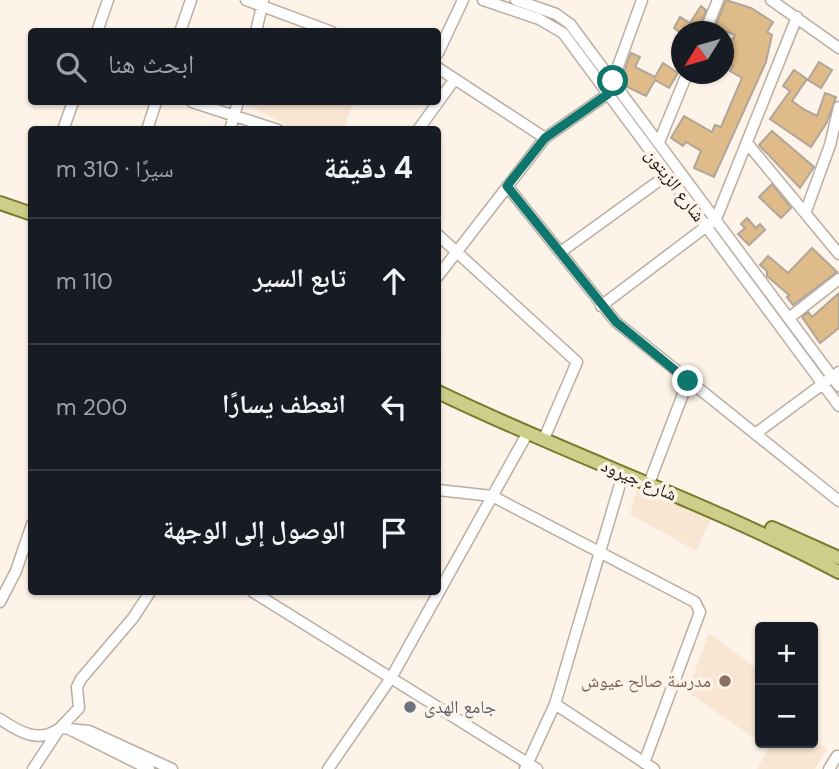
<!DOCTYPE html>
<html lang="ar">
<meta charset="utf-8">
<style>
body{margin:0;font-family:"DM Sans","Noto Naskh Arabic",sans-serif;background:#20242c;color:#f1f3f6;direction:rtl}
.controls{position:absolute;right:21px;bottom:21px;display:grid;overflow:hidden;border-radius:7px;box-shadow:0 2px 5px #0004}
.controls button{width:63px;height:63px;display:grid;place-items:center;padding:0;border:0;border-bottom:2px solid #363941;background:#171b24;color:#f1f3f6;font:35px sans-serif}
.compass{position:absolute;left:671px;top:21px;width:63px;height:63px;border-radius:50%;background:#171b24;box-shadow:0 2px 5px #0004;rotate:233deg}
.stop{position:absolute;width:21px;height:21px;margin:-16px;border:5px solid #0f766e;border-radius:50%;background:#fff}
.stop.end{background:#0f766e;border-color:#fff;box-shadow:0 2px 7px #0008}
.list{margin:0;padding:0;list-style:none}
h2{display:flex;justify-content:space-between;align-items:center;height:91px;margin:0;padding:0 28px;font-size:30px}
h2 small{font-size:23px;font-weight:400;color:#9ea1a6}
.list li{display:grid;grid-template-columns:46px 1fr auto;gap:21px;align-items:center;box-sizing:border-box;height:126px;padding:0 28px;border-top:2px solid #363941}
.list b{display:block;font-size:26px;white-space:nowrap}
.list em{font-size:23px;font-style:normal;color:#9ea1a6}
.icon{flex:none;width:38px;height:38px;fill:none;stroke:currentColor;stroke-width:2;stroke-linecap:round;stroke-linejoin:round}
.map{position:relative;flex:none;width:839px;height:769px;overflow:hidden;direction:ltr}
.search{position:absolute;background:#171b24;box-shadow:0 2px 5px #0004;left:28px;top:28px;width:413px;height:77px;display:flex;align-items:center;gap:18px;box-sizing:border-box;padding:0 24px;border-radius:7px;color:#9ea1a6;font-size:26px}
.panel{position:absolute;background:#171b24;box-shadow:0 2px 5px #0004;left:28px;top:126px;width:413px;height:469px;border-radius:7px;direction:rtl}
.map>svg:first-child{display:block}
</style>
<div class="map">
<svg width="839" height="769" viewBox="0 0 839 769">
<rect width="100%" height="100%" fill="#fdf3e8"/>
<!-- built -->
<path fill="#f8e5d2" d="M252,102h102l-11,28 -50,-1 -42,-23z
M637,489l74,30 -15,32 -66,-37z
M709,633l51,38v71l-73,-50z
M813,740l14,9 -12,20h-58l15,-26h41z"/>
<!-- building -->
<path fill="#dfbb89" stroke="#afa598" stroke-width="2" d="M726,0l25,8 22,14 -6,10 5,3 -6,27 -52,115 -20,-9 7,-17 -15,-9 -3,4 -12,-8 13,-22 28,16 3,-7 6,2 21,-49 -12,-7 3,-5 -9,-6v-6l11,-19 -20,-8z
M701,6l5,4 -8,22h-19l-5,-4 6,-11 10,6z
M631,53l9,4 -5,10 20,10 8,-14 15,10 -9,15 -14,-8 -9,16 -21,-10 -4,-6z
M819,62l13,8 -11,18 -13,-8z
M794,70l13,9 -15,22 13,9 12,6 8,-23 11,4 -9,25 -16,25 -41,-28 20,-28 -7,-5z
M772,131l42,36 -14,21 -41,-43z
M772,184l19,24 -10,10 -22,-21z
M747,218l9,10 4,-4 5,6 -16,15 -11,-11 7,-6 -4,-4z
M812,248l25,24 -44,33 -6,-8 2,-2 -22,-19v-5l-7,-6 8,-9 20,17z
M839,293v35l-19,15 -18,-26 6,-5 4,5z"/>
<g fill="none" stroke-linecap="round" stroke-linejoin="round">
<defs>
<path id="minor" d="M246,0l86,32
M483,0l56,19 24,14 276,373
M516,0l40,14 14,10 269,362
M771,0l68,48
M97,32l11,-32
M180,32l11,-32
M256,32l7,-31
M705,32l13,-32
M438,53l25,-53
M438,68l107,70
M192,102l86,28
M63,130l10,-28
M147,130l9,-28
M230,130l8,-28
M418,130l36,-50
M659,142l28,-68
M747,143l92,111
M507,186l109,136 223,179
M806,211l24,-66 9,-38
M438,235l139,127 -31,72
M562,251l105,-76
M438,276l107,-138 63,-44 34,-94
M601,306l115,-87 81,-202
M789,318l50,-39
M755,434l84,-62
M651,478l37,-97
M438,490l54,6 203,106 5,10 -56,151
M253,592l284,177
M0,602l16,-31 16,-47
M555,704l99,65
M0,719c19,13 39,25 60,9l29,3 83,38
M71,730l78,39
M33,769l27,-41 19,-20 -2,-21 4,-8 52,-61 17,-26
M328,769l63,-91 136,-244
M525,769l30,-65 68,-230
M829,769l8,-13"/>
<path id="major" d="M0,203l32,11
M438,392c132,64 271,111 401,180
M772,528l67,30"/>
</defs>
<!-- minor casing -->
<use href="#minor" stroke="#baaea1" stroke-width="13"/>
<!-- major casing -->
<use href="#major" stroke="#78792c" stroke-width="16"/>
<!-- minor -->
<use href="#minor" stroke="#fff" stroke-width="10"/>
<!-- major -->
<use href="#major" stroke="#ccce89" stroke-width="12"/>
</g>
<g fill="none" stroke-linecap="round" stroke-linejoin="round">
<!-- route -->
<path stroke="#0f766e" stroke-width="9" d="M613,81l-5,13 -63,44 -38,48 109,136 72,59"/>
</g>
<!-- markers -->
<circle fill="#8d6e63" stroke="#fdf3e8" stroke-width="2.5" cx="725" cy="681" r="7"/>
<circle fill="#6b7280" stroke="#fdf3e8" stroke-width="2.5" cx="410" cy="707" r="7"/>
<g text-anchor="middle" stroke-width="7" stroke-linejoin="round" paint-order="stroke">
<!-- street labels -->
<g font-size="18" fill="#1a1611" stroke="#fdf3e8">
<text transform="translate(675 185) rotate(53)" y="6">شارع الزيتون</text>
<text transform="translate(639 480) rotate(23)" y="6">شارع جيرود</text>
</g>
<!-- education labels -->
<g font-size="18" fill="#785e54" stroke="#fdf3e8" text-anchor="end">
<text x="711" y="687">مدرسة صالح عيوش</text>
</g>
<!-- worship labels -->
<g font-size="18" fill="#5b616d" stroke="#fdf3e8" text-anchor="start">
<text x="424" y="713">جامع الهدى</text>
</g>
</g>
</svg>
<div class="controls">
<button>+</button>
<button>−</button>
</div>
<svg class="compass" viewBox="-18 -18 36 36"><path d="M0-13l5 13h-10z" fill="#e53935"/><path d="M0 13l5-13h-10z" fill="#9ea1a6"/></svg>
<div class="stop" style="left:613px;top:81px"></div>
<div class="stop end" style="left:688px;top:381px"></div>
<div class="search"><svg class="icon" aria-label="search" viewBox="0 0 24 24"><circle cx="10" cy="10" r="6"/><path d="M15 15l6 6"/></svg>ابحث هنا</div>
<section class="panel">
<h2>4 دقيقة<small>سيرًا · 310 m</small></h2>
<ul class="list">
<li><svg class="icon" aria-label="ahead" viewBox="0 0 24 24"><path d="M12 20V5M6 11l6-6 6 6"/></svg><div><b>تابع السير</b></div><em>110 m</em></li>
<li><svg class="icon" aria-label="left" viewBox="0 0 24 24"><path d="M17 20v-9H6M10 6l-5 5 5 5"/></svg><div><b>انعطف يسارًا</b></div><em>200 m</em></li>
<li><svg class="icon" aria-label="arrive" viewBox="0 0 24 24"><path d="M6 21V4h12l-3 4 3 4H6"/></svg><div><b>الوصول إلى الوجهة</b></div></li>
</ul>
</section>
</div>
